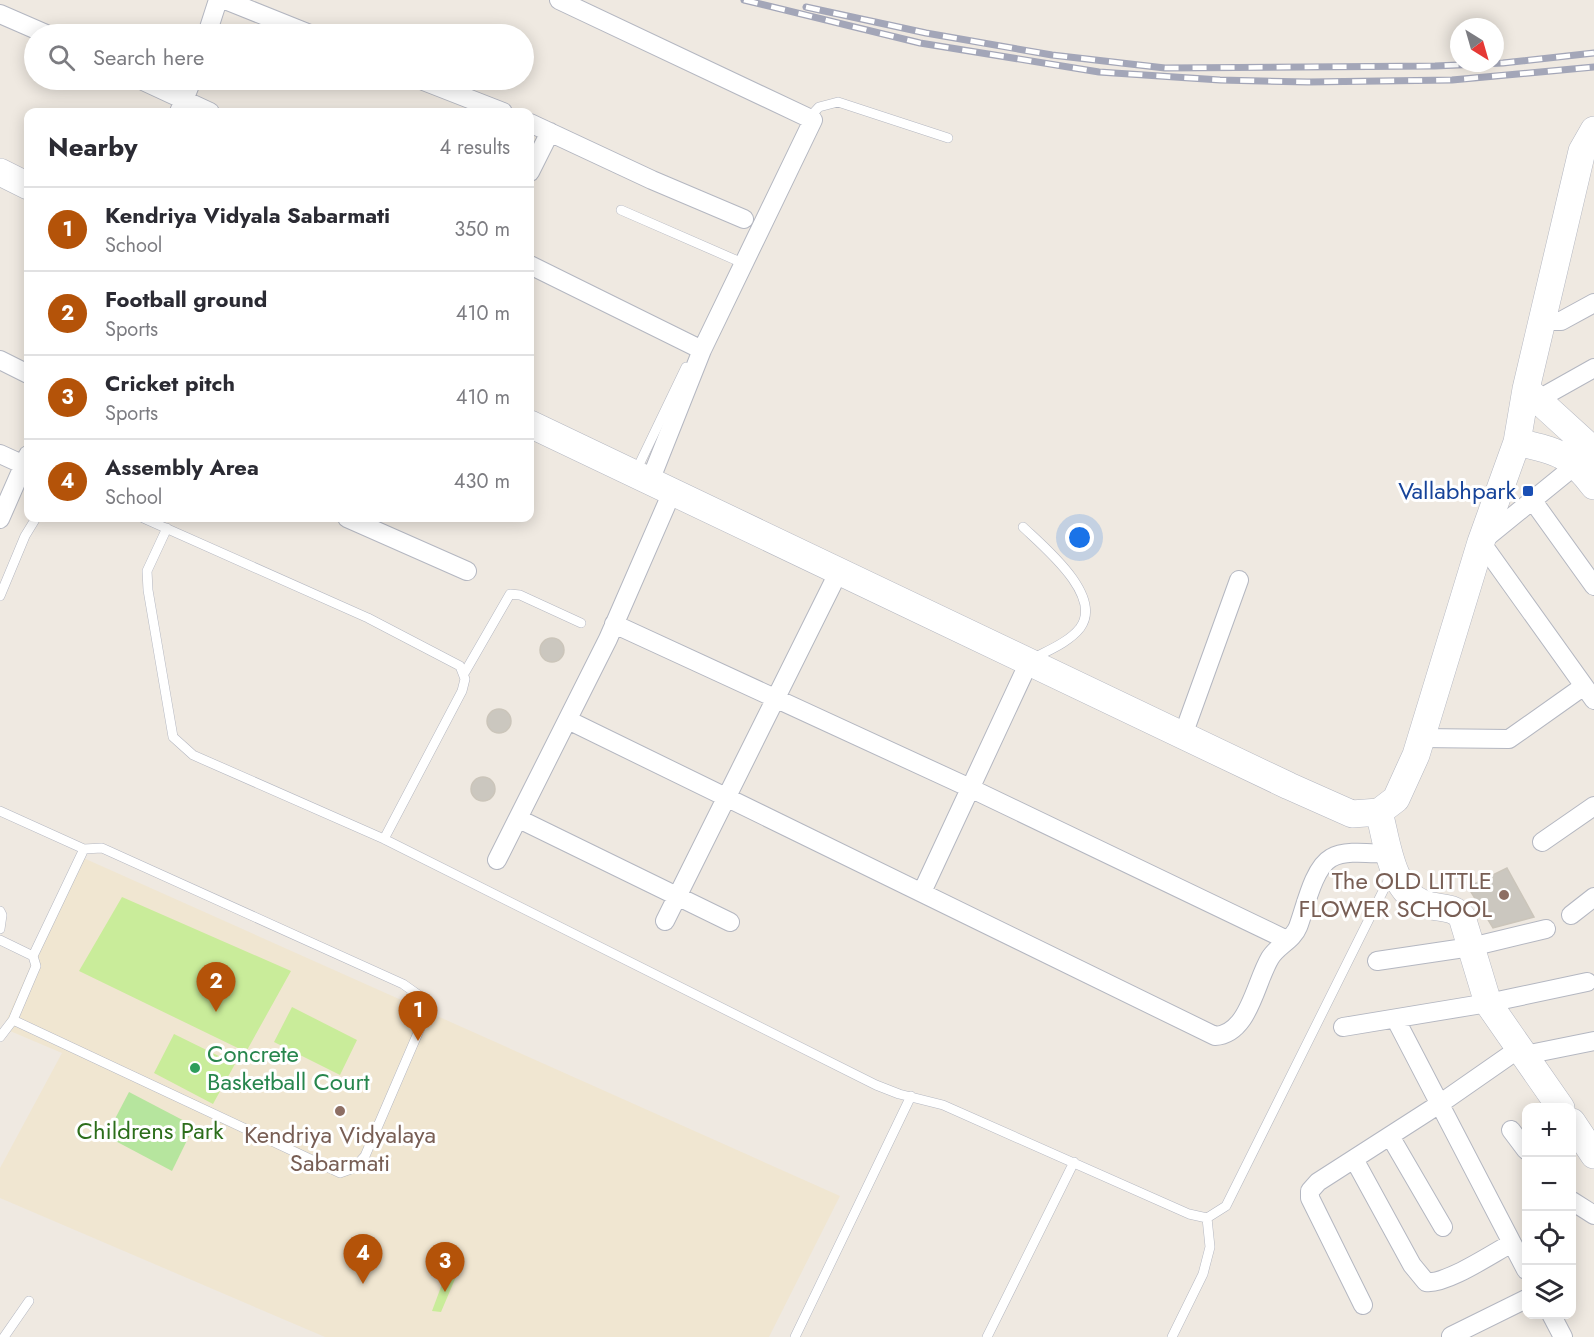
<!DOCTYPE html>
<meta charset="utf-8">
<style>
body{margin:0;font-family:Jost,sans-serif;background:#f2f2f3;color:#2b2b33}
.controls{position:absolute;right:18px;bottom:18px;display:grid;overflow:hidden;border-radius:12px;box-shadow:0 3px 15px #0003}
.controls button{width:54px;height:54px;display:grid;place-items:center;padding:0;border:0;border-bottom:2px solid #e1e1e2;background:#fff;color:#2b2b33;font:30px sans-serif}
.compass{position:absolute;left:1450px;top:18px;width:54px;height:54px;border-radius:50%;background:#fff;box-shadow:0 3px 15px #0003;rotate:143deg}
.you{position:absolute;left:1080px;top:538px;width:21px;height:21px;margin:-15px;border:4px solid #fff;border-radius:50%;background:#1a73e8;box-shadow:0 0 0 9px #1a73e833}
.badge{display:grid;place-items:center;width:39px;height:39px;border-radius:50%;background:#b45309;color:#fff;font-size:20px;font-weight:700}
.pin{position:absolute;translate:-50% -50px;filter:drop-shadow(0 2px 3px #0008)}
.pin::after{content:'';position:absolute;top:32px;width:21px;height:18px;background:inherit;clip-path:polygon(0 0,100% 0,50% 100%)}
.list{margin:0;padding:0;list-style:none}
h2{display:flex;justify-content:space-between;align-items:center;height:78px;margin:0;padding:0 24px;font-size:26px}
h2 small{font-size:20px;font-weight:400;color:#7c7c81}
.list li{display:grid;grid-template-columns:39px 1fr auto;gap:18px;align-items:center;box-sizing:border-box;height:84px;padding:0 24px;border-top:2px solid #e1e1e2}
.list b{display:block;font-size:22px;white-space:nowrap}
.list p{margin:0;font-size:20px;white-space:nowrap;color:#7c7c81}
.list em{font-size:20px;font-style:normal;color:#7c7c81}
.icon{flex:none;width:33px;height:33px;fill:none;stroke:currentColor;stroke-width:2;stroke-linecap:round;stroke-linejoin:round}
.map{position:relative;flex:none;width:1594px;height:1337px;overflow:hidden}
.search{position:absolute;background:#fff;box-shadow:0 3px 15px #0003;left:24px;top:24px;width:510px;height:66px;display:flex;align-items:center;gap:15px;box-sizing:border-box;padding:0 21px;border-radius:33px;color:#7c7c81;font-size:22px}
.panel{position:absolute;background:#fff;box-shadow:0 3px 15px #0003;left:24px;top:108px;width:510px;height:414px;border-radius:12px}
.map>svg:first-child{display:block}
</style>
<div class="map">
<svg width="1594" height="1337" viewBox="0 0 1594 1337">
<rect width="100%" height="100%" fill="#efe9e1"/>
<!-- education -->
<path fill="#f0e6d1" d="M79,856l761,340 -71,141h-444l-325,-139v-30l62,-115 -59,-25z"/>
<!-- green -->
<path fill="#b6e59e" d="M129,1092l65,34 -22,45 -66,-35z"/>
<!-- pitch -->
<path fill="#c9ec9a" d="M122,897l169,74 -45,81 -167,-81z
M292,1007l65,33 -17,35 -66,-33z
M174,1034l61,30 -22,40 -59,-31z
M448,1268l10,4 -17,40 -9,-1z"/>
<!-- building -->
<path fill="#cbc7bf" stroke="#cbc5ba" stroke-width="1.5" d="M540 650a12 12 0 1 1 24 0a12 12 0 1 1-24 0Z
M487 721a12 12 0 1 1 24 0a12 12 0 1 1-24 0Z
M471 789a12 12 0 1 1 24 0a12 12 0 1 1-24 0Z
M1507,868l27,49 -41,11 -25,-41z"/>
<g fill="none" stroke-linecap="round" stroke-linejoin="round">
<defs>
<path id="lane" d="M807,120l12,-13 19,-5 110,36
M621,210l117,51
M636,471l50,-104
M143,518l225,100 92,48 5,13 -3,12 -78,148
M1023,527c21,20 81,69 57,101 -11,14 -31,22 -46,30
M167,528l-20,43 1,19 25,147 20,18 191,84 492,246 23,9 44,11 246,109 18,4 19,-12 165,-331
M0,596l25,-60 11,-18
M465,672l45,-78 10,1 61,28
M0,811l84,38 18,-1 301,136 24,17v11l-62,144 -11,12 -14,5 -327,-153 23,-54 -3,-10 51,-107
M0,911l2,4 -2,14
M0,940l33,16
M0,1037l13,-17
M4,1337l25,-36
M795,1337l116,-241
M987,1337l87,-175
M1172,1337l31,-63 7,-27 -3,-29"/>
<path id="street" d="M225,0l85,34
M559,0l254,120 -111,230 -52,131
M0,14l46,20
M207,34l11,-34
M141,80l69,32
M421,80l82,32
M179,112l13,-32
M530,123l122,57 92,39
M530,172l20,-40
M530,265l172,85
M1541,321h20l33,-18
M0,360l28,14
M1537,400l57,-32
M0,454l24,11
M1577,464l-96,78 113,158
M1533,501l61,85
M347,518l120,53
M0,519l28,-64
M614,624l356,164 317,152
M568,720l647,316c34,-2 40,-53 55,-78 7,-12 23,-18 28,-31 7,-18 15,-59 33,-69 15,-9 43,-4 60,-4
M1183,735l56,-155
M1421,738l88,1 75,-53
M519,819l211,103
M1542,842l52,-36
M497,860l111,-221 64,-147
M922,892l107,-230
M1571,915l23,-18
M665,921l174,-350
M1377,961l94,-14 75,-18
M1396,1020l130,250
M1343,1027l145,-24 99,-21
M1525,1055l69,-14
M1511,1130l15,20
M1390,1136l53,91
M1354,1159l58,106 14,17c20,3 67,-29 86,-39
M1572,1201l22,14
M1363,1305l-53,-107v-7l8,-9 123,-79 79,-55
M1551,1314l12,23
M1451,1336l75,-37"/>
<path id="secondary" d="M0,172l28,14
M1526,389l68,62
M530,424l759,362 63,28 27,-2 17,-13 20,-44 65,-213 36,-100 9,-53 56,-238 12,-21
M1517,442c39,9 52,11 77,44
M1379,812c8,29 12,80 45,92 14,5 28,1 38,13l26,86 73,105
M1572,1122l22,33"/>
</defs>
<!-- lane casing -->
<use href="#lane" stroke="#b4b7c1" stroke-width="10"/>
<!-- street casing -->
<use href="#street" stroke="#b4b7c1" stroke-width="20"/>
<!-- secondary casing -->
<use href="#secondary" stroke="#b4b7c1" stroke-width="28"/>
<!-- lane -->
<use href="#lane" stroke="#fff" stroke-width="9"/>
<!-- street -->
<use href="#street" stroke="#fff" stroke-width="18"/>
<!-- secondary -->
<use href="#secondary" stroke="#fff" stroke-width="27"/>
<defs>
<path id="rail" d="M744,0l176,43 179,29 121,8 88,2 144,-2 142,-13
M806,7l120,26 126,22 113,13 270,-2 68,-3 91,-10"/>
</defs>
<!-- rail casing -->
<use href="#rail" stroke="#a3a6b8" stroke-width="7"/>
<!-- rail -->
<use href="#rail" stroke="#fff" stroke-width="4.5" stroke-dasharray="14" stroke-linecap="butt"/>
</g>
<!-- markers -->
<rect fill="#1a4fb4" stroke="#fff" stroke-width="2" x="1522" y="485" width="12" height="12" rx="3"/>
<g fill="#8d6e63" stroke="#fff" stroke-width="2">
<circle cx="1504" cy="895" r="6"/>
<circle cx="340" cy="1111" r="6"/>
</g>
<circle fill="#2e9e5b" stroke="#fff" stroke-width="2" cx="195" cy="1068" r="6"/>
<g text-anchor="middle" stroke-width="6" stroke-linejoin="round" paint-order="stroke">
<!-- transit labels -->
<g font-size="24" fill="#164399" stroke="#fff" text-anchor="end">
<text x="1516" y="499">Vallabhpark</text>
</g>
<!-- education labels -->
<g font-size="24" fill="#785e54" stroke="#fff" text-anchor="end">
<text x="1492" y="889">The OLD LITTLE<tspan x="1492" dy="28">FLOWER SCHOOL</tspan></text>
<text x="340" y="1143" text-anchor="middle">Kendriya Vidyalaya<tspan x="340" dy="28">Sabarmati</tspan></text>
</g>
<!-- leisure labels -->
<g font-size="24" fill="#27864d" stroke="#fff" text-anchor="start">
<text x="207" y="1062">Concrete<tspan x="207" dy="28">Basketball Court</tspan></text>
</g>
<!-- park labels -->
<g font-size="24" fill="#2c6e1b" stroke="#fff">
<text x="150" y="1139">Childrens Park</text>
</g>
</g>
</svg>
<div class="controls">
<button>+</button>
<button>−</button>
<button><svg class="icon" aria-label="locate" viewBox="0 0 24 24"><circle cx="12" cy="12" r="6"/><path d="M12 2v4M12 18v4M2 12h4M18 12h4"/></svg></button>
<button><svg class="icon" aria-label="layers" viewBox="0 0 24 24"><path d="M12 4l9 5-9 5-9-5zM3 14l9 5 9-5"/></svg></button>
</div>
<svg class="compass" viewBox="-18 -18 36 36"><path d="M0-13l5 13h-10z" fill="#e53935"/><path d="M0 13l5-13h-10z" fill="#7c7c81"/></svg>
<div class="you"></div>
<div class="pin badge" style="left:418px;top:1041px">1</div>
<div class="pin badge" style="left:216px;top:1012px">2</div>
<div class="pin badge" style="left:445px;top:1292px">3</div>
<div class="pin badge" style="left:363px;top:1284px">4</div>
<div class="search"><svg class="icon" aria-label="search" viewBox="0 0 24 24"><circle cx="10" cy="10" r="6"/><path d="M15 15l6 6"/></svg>Search here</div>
<section class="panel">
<h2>Nearby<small>4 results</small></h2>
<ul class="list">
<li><span class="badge">1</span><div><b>Kendriya Vidyala Sabarmati</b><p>School</p></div><em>350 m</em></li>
<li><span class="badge">2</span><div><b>Football ground</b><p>Sports</p></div><em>410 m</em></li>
<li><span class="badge">3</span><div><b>Cricket pitch</b><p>Sports</p></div><em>410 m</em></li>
<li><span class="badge">4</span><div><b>Assembly Area</b><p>School</p></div><em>430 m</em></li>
</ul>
</section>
</div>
